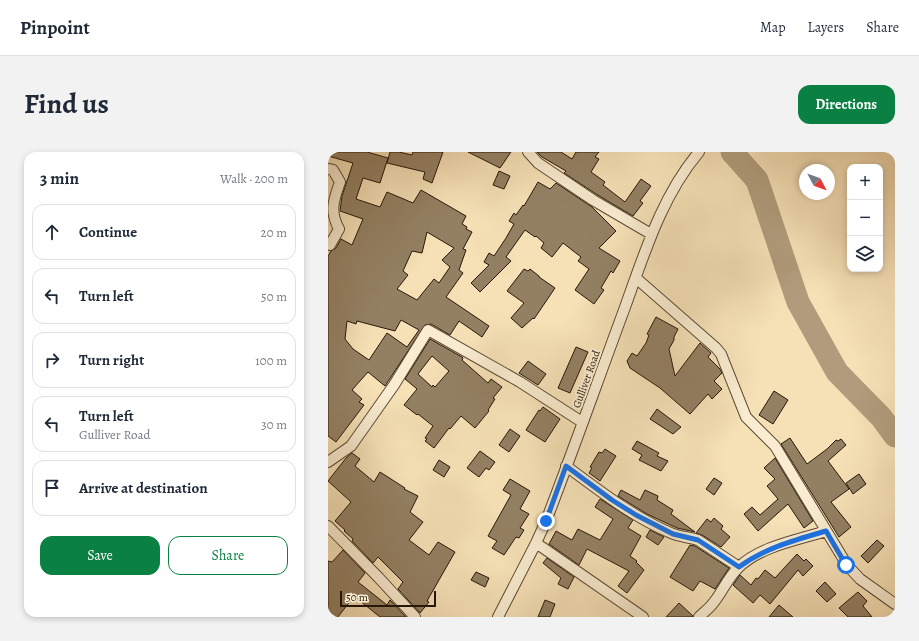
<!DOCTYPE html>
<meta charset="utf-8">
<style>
body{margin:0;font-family:Alegreya,serif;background:#f2f2f3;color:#1f2937}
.controls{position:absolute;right:12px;top:12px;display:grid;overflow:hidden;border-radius:8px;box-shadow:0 2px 6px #0003}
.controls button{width:36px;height:36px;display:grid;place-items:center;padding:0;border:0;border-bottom:1px solid #e0e1e3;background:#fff;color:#1f2937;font:20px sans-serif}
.compass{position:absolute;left:471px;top:12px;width:36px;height:36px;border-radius:50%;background:#fff;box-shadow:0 2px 6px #0003;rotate:131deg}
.scale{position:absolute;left:12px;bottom:10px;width:96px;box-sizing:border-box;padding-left:4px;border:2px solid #281708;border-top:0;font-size:11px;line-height:14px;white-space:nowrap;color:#281708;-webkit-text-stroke:3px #f9ecd0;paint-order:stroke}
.stop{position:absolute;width:12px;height:12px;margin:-9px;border:3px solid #1a73e8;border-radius:50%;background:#fff}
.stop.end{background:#1a73e8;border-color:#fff;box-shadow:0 1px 4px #0008}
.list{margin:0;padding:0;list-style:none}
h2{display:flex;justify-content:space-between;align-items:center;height:52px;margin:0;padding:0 16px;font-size:17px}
h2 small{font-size:13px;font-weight:400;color:#747a83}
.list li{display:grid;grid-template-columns:26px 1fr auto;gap:12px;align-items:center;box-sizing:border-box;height:56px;margin:0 8px 8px;padding:0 8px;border:1px solid #e0e1e3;border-radius:12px}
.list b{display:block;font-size:15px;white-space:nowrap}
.list p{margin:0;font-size:13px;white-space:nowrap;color:#747a83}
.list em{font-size:13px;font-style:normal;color:#747a83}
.actions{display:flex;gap:8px;padding:12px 16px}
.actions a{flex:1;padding:9px 0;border:1px solid #0b8043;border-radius:12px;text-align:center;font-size:14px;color:#0b8043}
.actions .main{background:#0b8043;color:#fff}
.icon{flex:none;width:22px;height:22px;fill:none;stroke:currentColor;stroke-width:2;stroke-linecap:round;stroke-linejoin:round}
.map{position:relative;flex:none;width:567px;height:465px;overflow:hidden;border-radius:12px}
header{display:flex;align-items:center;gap:24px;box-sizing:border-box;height:56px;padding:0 20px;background:#fff;border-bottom:1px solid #e0e1e3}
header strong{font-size:19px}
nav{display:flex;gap:22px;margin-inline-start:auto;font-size:14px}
.intro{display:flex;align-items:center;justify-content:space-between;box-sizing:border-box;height:96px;padding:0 24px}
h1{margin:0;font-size:28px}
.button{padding:10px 18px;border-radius:12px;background:#0b8043;color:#fff;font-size:14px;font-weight:700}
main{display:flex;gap:24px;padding:0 24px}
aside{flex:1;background:#fff;border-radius:12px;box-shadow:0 2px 6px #0003}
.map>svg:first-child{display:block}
</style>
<header>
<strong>Pinpoint</strong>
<nav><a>Map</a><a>Layers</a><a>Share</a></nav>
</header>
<div class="intro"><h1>Find us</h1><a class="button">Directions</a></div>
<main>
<aside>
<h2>3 min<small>Walk · 200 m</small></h2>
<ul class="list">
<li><svg class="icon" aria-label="ahead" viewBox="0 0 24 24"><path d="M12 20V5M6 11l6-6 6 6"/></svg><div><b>Continue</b></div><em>20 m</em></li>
<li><svg class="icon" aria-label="left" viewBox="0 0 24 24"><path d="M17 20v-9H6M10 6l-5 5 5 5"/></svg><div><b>Turn left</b></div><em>50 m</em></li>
<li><svg class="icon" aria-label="right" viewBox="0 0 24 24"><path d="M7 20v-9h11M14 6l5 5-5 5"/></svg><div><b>Turn right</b></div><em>100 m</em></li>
<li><svg class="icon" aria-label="left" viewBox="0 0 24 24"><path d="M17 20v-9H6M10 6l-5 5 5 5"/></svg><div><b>Turn left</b><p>Gulliver Road</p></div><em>30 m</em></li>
<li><svg class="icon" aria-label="arrive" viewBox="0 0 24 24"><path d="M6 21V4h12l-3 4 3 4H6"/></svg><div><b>Arrive at destination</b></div></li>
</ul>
<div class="actions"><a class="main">Save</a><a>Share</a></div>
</aside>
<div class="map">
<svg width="567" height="465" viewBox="0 0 567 465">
<rect width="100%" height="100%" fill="#f6e1b7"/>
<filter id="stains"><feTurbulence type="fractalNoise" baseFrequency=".005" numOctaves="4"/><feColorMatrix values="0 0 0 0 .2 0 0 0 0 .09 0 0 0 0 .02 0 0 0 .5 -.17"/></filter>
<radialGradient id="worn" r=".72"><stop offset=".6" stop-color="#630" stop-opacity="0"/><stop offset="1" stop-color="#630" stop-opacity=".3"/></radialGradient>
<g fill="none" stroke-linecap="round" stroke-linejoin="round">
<!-- river -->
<path stroke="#b09c7c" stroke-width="23" d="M404,0l25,28 41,122 39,70 44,45 14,19"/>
</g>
<!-- building -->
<path fill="#938063" stroke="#281708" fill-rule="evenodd" d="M0,0h39l21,6 -8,25 -17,-5 -7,21 24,8 7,-15 26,11 8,-13 45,26 -4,8 5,3 -1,2 6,3 -9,17 3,1 -7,20 4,3 -17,24 43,29 -7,11 -23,-16 -9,14 -19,-11 -6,1 -40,61 -17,-14 -16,18 10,9 -3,3 5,3 -28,37 -8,-6v-180l3,-5 5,-3 5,-9 11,6 11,-26 -23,-8 2,-15 11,-33 -25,-7zM99,80l27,16 -12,12 8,7 -11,16 -5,-4 -17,21 -20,-11 11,-14 -5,-4 9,-20 10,2zM73,168l18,10 -12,17 -20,-14 -18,27 -16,-11 -8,-10 2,-18 9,3 1,-3 38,10z
M62,0h9l13,3 1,-3h30l-11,31 -9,-4 2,-7 -38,-9z
M140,0h43l-11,16z
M209,0h24l11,7 4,-7h23l-4,5 4,2 -8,13 14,10 -2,3 22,17 16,-23 10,7 -11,15 3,2 -10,13 -37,-22 -32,-21 2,-2 -24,-14z
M171,19l11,5 -6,13 -11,-4z
M210,30l12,7 6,-6 36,24 24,24 -17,17 21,13 -7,12 -2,-2 -10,17 3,2 -10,14 -19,-14 14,-21 -11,-8 3,-4 -18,-14 -11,14 -11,-9 3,-5 -8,-7 -1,1 -10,-7 -19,27 5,4 -31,31 -9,-9 18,-18 -5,-3 5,-9 5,3 12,-18 8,-14 -5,-3 5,-8 2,2 7,-10 1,1z
M196,117l4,2 2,-2 9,7v1l16,11 -21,31 -1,-1 -11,10 -11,-10 13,-15 -17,-12z
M328,165l22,12 -4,8v3l-5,9 6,27 25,-33 11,10 -3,4 12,12 2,4 -8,8 8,8 -10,10 -4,-5 -18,20 -30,-26 -30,-20 -3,-7 5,-8 5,3 9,-13 3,-8 -2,-1z
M102,187l32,18 1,1 -1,2 26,23 3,-4 11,8 -9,11 2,1 -7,11 1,1 -14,17 -14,-12 -11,13 -1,-1 -15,20 -9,-7 2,-2 -2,-1 8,-12 -15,-12 -1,1 -13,-10 13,-16 -12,-10zM104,204l17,15 -14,16 -2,-2 -1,2 -14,-13z
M248,195l12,5 -18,41 -12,-5z
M200,209l18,13 -8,11 -19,-12z
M446,239l14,9 -15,24 -14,-9z
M215,255l17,12 -15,23 -19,-12 13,-20 1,1z
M329,257l24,18 -8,7 -23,-15z
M182,277l10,7 -11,16 -10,-7z
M462,286l17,26 20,-15 9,-9 2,1 3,-2 5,6 -18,16 21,28 -18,13 20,25 -12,10 -58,-93z
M309,289l22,12 -2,3 11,5 -7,10 -22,-11 3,-5 -10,-6z
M277,297l11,7 -16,25 -11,-8 3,-5 -2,-1 9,-15 3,1z
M152,299l15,11 -6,8 -3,-2 -7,9 -12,-9z
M24,301l8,6 -5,7 19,16 6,-10 25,16 -1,1 14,7 -8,16 13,10 -14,18 20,15 9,-13 17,10 -28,49 2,1 -9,11 -22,-24 5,-7 -25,-25 -5,6 -21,-22 1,-2 -9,-8 1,-1 -10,-9 16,-19 -23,-21 18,-23z
M447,306l38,63 -9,7 -16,-24 -30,27 -14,-17 8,-7 8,8 18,-16 -11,-13 8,-7 -11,-11z
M111,308l11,7 -6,10 -11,-7z
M531,322l7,10 -13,10 -7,-11z
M386,326l8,5 -8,12 -8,-6z
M182,327l20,12 -10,18 9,5 -9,14 4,2 -5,8 -3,-1 -12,18 -12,-7 5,-7 -9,-5 23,-41 -8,-5z
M293,338l19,10 5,-10 13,6 -1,4 16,10 -2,4 24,18 -18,-4 -30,-14 -29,-18z
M272,347l33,21 -5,8 13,8 -11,20 7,5 -1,1 8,8 -17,23 -9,-7 11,-15 -42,-22 -8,16 -30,-21 7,-13 16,9 6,-11 22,11 13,-21 -18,-12z
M386,366l9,8 -2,3 9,8 -9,10 -19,-12 -6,-2 11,-14 4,3z
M322,378l14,7 -6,8 -12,-8z
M549,388l7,6 -16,17 -7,-7z
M362,393l5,1 34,22 -14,21 -15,-8 -7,10 -23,-14z
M15,398l22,23 -7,9 29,23 3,-5 16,17h-26l-26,-21 -16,21h-10v-56l4,1z
M469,402l7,7 2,-2 7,7 -10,10 -5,-6 -28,34 -10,-9 -7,8 -20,-18 7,-10 11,10 5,-7 2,1 7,-9 10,8z
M219,406l27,19 -6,12 -10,-5 3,-6 -18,-15z
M148,420l13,6 -4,9 -14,-7z
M497,430l11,12 -9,8 -11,-11z
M530,440l9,9 -4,5 9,11h-24l-9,-9z
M217,448l10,4 -5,13h-12z
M351,451l14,13v1h-27z
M451,453l14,12h-24z"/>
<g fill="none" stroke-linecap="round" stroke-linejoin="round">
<defs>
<path id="street" d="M200,0l10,11 55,37 58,34
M0,17l5,1 7,12c-6,17 -11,29 -1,47l-9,16
M308,126l80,70 5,6 25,63 29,29 72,119 13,14 35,25
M0,310l23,-16 43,-61 34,-55 92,52 62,40
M238,314c34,25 67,51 105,67 9,4 18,4 27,7l41,27
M0,374l51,52 36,39
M208,391l107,74
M170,465l38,-74 10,-22c27,-70 52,-141 78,-211 20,-55 37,-113 75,-158
M371,465c5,-5 11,-9 15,-15 9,-11 14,-25 25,-35 22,-21 59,-27 87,-36"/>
</defs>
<!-- street casing -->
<use href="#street" stroke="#5c4a34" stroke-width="12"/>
<!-- street -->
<use href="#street" stroke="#f9ecd0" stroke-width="10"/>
</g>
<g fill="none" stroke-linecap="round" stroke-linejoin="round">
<!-- route -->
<path stroke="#1a73e8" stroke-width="5" d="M218,369l20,-55 46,34 24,15 37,19 25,6 41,27c26,-19 56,-27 87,-36l20,34"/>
</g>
<g text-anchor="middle" stroke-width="4" stroke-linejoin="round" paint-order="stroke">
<!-- street labels -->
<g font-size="11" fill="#281708" stroke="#f9ecd0">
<text transform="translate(258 227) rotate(-70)" y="4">Gulliver Road</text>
</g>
</g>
<rect width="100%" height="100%" filter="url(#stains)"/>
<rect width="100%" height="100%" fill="url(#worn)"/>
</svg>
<div class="controls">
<button>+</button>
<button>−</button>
<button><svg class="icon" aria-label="layers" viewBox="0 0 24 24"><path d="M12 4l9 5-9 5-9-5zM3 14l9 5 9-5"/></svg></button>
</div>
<svg class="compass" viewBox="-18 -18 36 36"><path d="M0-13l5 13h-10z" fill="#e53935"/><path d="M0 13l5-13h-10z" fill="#747a83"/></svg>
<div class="scale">50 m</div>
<div class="stop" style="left:518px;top:413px"></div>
<div class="stop end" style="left:218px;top:369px"></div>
</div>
</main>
